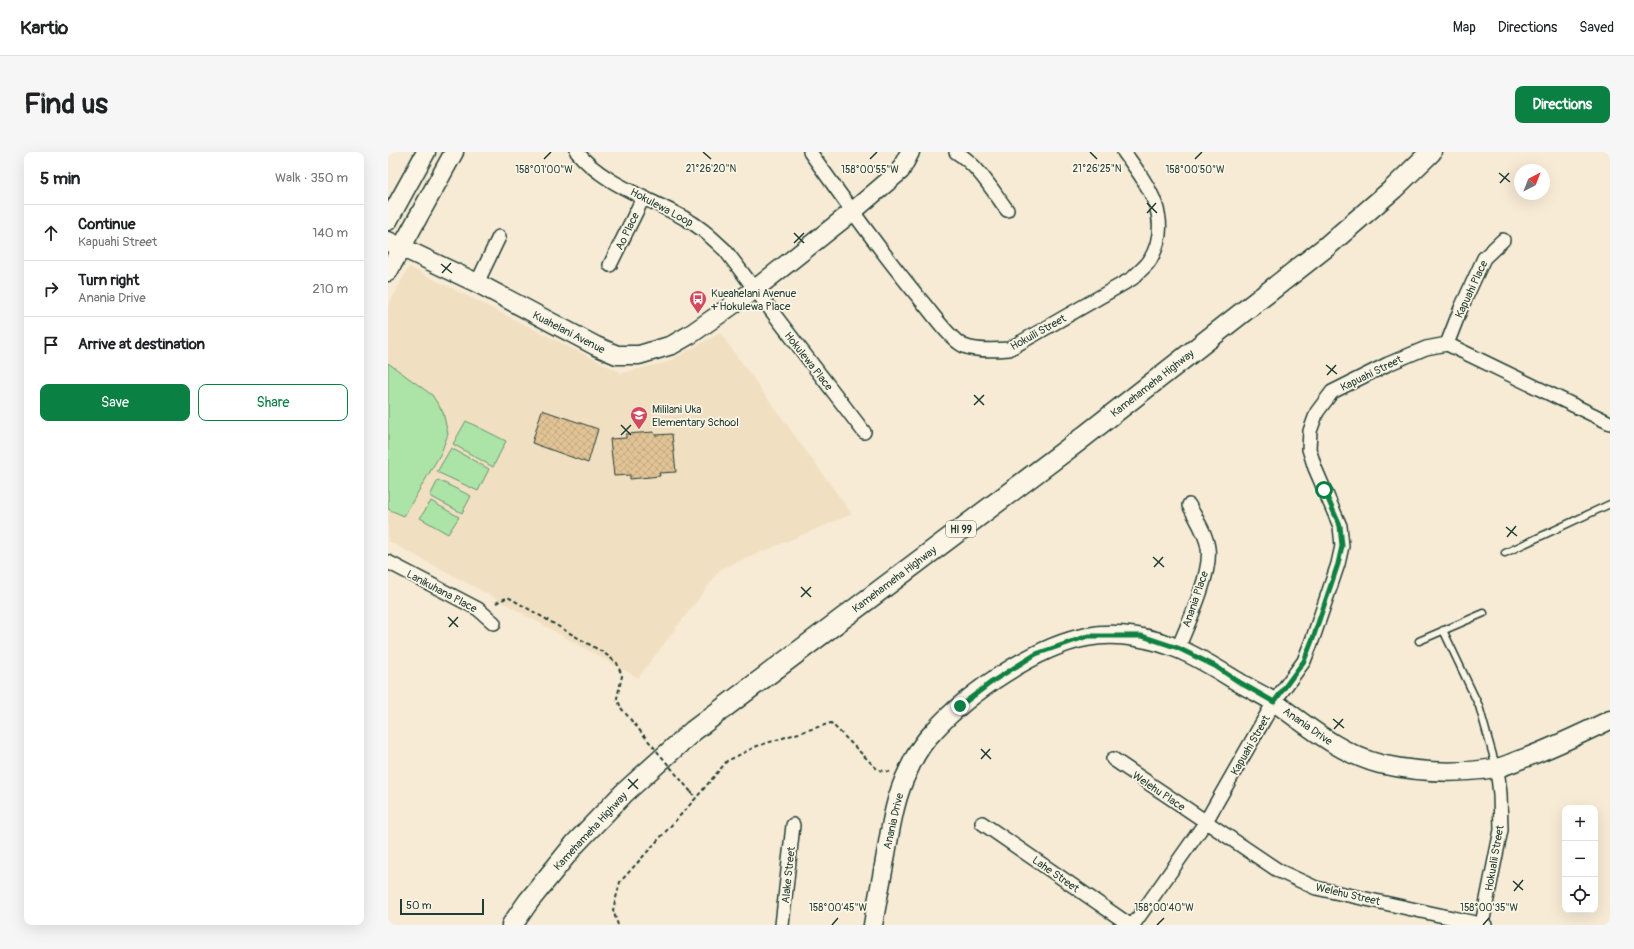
<!DOCTYPE html>
<meta charset="utf-8">
<style>
body{margin:0;font-family:Pangolin,sans-serif;background:#f6f6f6;color:#202124}
.controls{position:absolute;right:12px;bottom:12px;display:grid;overflow:hidden;border-radius:8px;box-shadow:0 4px 16px #0002}
.controls button{width:36px;height:36px;display:grid;place-items:center;padding:0;border:0;border-bottom:1px solid #e0e0e0;background:#fff;color:#202124;font:20px sans-serif}
.compass{position:absolute;left:1126px;top:12px;width:36px;height:36px;border-radius:50%;background:#fff;box-shadow:0 4px 16px #0002;rotate:42deg}
.scale{position:absolute;left:12px;bottom:10px;width:84px;box-sizing:border-box;padding-left:4px;border:2px solid #1f3d34;border-top:0;font-size:11px;line-height:14px;white-space:nowrap;color:#1f3d34;-webkit-text-stroke:3px #fcf5e5;paint-order:stroke}
.stop{position:absolute;width:12px;height:12px;margin:-9px;border:3px solid #0b8043;border-radius:50%;background:#fff}
.stop.end{background:#0b8043;border-color:#fff;box-shadow:0 1px 4px #0008}
.list{margin:0;padding:0;list-style:none}
h2{display:flex;justify-content:space-between;align-items:center;height:52px;margin:0;padding:0 16px;font-size:17px}
h2 small{font-size:13px;font-weight:400;color:#757577}
.list li{display:grid;grid-template-columns:26px 1fr auto;gap:12px;align-items:center;box-sizing:border-box;height:56px;padding:0 16px;border-top:1px solid #e0e0e0}
.list b{display:block;font-size:15px;white-space:nowrap}
.list p{margin:0;font-size:13px;white-space:nowrap;color:#757577}
.list em{font-size:13px;font-style:normal;color:#757577}
.actions{display:flex;gap:8px;padding:12px 16px}
.actions a{flex:1;padding:9px 0;border:1px solid #0b8043;border-radius:8px;text-align:center;font-size:14px;color:#0b8043}
.actions .main{background:#0b8043;color:#fff}
.icon{flex:none;width:22px;height:22px;fill:none;stroke:currentColor;stroke-width:2;stroke-linecap:round;stroke-linejoin:round}
.map{position:relative;flex:none;width:1222px;height:773px;overflow:hidden;border-radius:8px}
header{display:flex;align-items:center;gap:24px;box-sizing:border-box;height:56px;padding:0 20px;background:#fff;border-bottom:1px solid #e0e0e0}
header strong{font-size:19px}
nav{display:flex;gap:22px;margin-inline-start:auto;font-size:14px}
.intro{display:flex;align-items:center;justify-content:space-between;box-sizing:border-box;height:96px;padding:0 24px}
h1{margin:0;font-size:28px}
.button{padding:10px 18px;border-radius:8px;background:#0b8043;color:#fff;font-size:14px;font-weight:700}
main{display:flex;gap:24px;padding:0 24px}
aside{flex:1;background:#fff;border-radius:8px;box-shadow:0 4px 16px #0002}
.map>svg:first-child{display:block}
</style>
<header>
<strong>Kartio</strong>
<nav><a>Map</a><a>Directions</a><a>Saved</a></nav>
</header>
<div class="intro"><h1>Find us</h1><a class="button">Directions</a></div>
<main>
<aside>
<h2>5 min<small>Walk · 350 m</small></h2>
<ul class="list">
<li><svg class="icon" aria-label="ahead" viewBox="0 0 24 24"><path d="M12 20V5M6 11l6-6 6 6"/></svg><div><b>Continue</b><p>Kapuahi Street</p></div><em>140 m</em></li>
<li><svg class="icon" aria-label="right" viewBox="0 0 24 24"><path d="M7 20v-9h11M14 6l5 5-5 5"/></svg><div><b>Turn right</b><p>Anania Drive</p></div><em>210 m</em></li>
<li><svg class="icon" aria-label="arrive" viewBox="0 0 24 24"><path d="M6 21V4h12l-3 4 3 4H6"/></svg><div><b>Arrive at destination</b></div></li>
</ul>
<div class="actions"><a class="main">Save</a><a>Share</a></div>
</aside>
<div class="map">
<svg width="1222" height="773" viewBox="0 0 1222 773">
<defs>
<pattern id="building-cross-hatch" width="8" height="8" patternUnits="userSpaceOnUse"><rect width="8" height="8" fill="#e2c395"/><path d="M0 0l8 8M0 8l8-8" fill="none" stroke="#c1a881"/></pattern>
</defs>
<rect width="100%" height="100%" fill="#f7ebd5"/>
<filter id="ink" filterUnits="userSpaceOnUse"><feTurbulence type="fractalNoise" baseFrequency=".025" numOctaves="2"/><feDisplacementMap in="SourceGraphic" scale="8" xChannelSelector="R" yChannelSelector="G"/><feConvolveMatrix kernelMatrix="1 2 1 2 8 2 1 2 1" color-interpolation-filters="sRGB"/></filter>
<g filter="url(#ink)">
<!-- built -->
<path fill="#f1dfc2" d="M21,115l213,106 45,-11 53,-29 132,181 -131,55 -83,109 -152,-85 -98,-52v-235z"/>
<!-- green -->
<path fill="#ace4a8" stroke="#66906e" d="M0,211l44,32 11,17 5,22 -7,19 -37,63 -16,-7z
M78,269l40,20 -13,26 -40,-23z
M63,296l38,21 -11,22 -41,-19z
M50,328l33,16 -9,17 -32,-17z
M43,349l28,16 -11,17 -28,-16z"/>
<!-- building -->
<path fill="url(#building-cross-hatch)" stroke="#1f3d34" d="M154,258l56,19 -10,34 -56,-20z
M266,280l1,3 17,-1 4,38 -17,1 1,3 -30,3v-4l-16,1 -4,-37 16,-1v-4z"/>
<g fill="none" stroke-linecap="round" stroke-linejoin="round">
<defs>
<path id="lane" d="M1117,401l105,-49
M1055,478l36,76 17,60
M1031,489l65,-28"/>
<path id="street" d="M189,0c26,32 72,46 107,66 16,8 28,20 41,32l139,182
M422,0c37,52 74,104 115,153 9,11 27,36 39,41 12,5 33,4 45,3l124,-71c5,-6 13,-11 17,-18 24,-41 -2,-75 -26,-108
M568,0c21,12 37,39 51,58
M222,113l33,-67
M89,131l22,-46
M1059,192l14,-36 23,-50 19,-18
M0,410l90,47 16,14
M790,496c10,-24 34,-75 30,-100 -2,-15 -12,-29 -19,-43
M725,607l166,112 37,17 169,37
M594,671l148,102
M1094,772l19,-94 -1,-36 -3,-26
M394,773l11,-100
M745,773l72,-102 69,-121 30,-41 9,-23 25,-74 4,-18 -2,-20 -25,-58 -6,-19 1,-18 7,-19 15,-20 56,-28 38,-16 21,-4 163,79"/>
<path id="secondary" d="M0,69l38,-69
M0,89l89,42 119,63 21,9h22l33,-10 19,-11 63,-44 98,-78 48,-41 10,-19
M0,120l66,-120
M485,773c4,-24 9,-47 13,-71 5,-28 9,-57 22,-83 6,-14 15,-29 26,-40 34,-38 103,-85 153,-94 30,-6 67,1 94,13 21,9 39,21 59,33 12,7 25,13 37,21 32,23 64,50 103,60 37,8 78,10 115,4 9,-1 18,-6 27,-9 30,-11 59,-25 88,-39"/>
<path id="primary" d="M124,773l16,-23 47,-58 49,-51 69,-62 384,-289 249,-195 67,-58 38,-37"/>
</defs>
<!-- lane casing -->
<use href="#lane" stroke="#1f3d34" stroke-width="9"/>
<!-- street casing -->
<use href="#street" stroke="#1f3d34" stroke-width="16"/>
<!-- secondary casing -->
<use href="#secondary" stroke="#1f3d34" stroke-width="21"/>
<!-- primary casing -->
<use href="#primary" stroke="#1f3d34" stroke-width="23"/>
<!-- path -->
<path stroke="#1f3d34" stroke-width="2" stroke-dasharray="4 3" stroke-linecap="butt" d="M108,451l12,-6 96,56 13,10 5,13 -5,22 4,10
M303,640l5,6
M230,773l-5,-15 7,-28 76,-84 31,-37 30,-15 74,-23 47,47 13,2"/>
<!-- lane -->
<use href="#lane" stroke="#fcf5e5" stroke-width="6"/>
<!-- street -->
<use href="#street" stroke="#fcf5e5" stroke-width="13"/>
<!-- secondary -->
<use href="#secondary" stroke="#fcf5e5" stroke-width="18"/>
<!-- primary -->
<use href="#primary" stroke="#fcf5e5" stroke-width="20"/>
<!-- path-bridge -->
<path stroke="#1f3d34" stroke-width="2" stroke-dasharray="4 3" stroke-linecap="butt" d="M233,556l70,84"/>
</g>
</g>
<g fill="none" stroke-linecap="round" stroke-linejoin="round" filter="url(#ink)">
<!-- route -->
<path stroke="#0b8043" stroke-width="5" d="M572,554l33,-25 43,-27 52,-18h54l36,12 37,18 24,16 35,20 30,-41 9,-23 25,-74 4,-18 -2,-20 -16,-36"/>
</g>
<!-- ticks -->
<path fill="none" stroke="#1f3d34" stroke-width="1.5" d="M315,0l8,7M702,0l7,7M156,7l7,-7M482,7l7,-7M807,7l7,-7M1111,21l11,9M1112,31l9,-10M759,51l10,10M759,61l9,-10M406,81l10,10M406,91l10,-10M53,112l11,9M54,121l9,-10M938,213l11,9M939,223l9,-10M586,243l10,10M586,253l10,-10M233,273l10,10M233,283l10,-10M1118,375l11,9M1119,385l9,-11M765,405l11,10M766,415l9,-10M413,435l10,10M413,445l10,-10M60,465l10,10M61,475l9,-10M945,567l11,9M946,577l9,-10M593,597l10,10M593,607l9,-10M240,627l10,10M240,637l10,-10M1125,729l10,9M1126,739l9,-11M444,773l6,-7M769,773l7,-7M1095,773l6,-7"/>
<!-- icons -->
<defs>
<symbol id="bus-pin" viewBox="-11 -11 22 30"><path d="M0 17L-7.5 6A9.5 9.5 0 1 1 7.5 6Z" fill="#d1495b" stroke="#fcf5e5"/><path d="M-5-6H5V4H4V6H2V4H-2V6H-4V4H-5ZM-3.5-4V0h7V-4ZM-3.5 1.2v1.5H-2V1.2ZM2 1.2v1.5H3.5V1.2Z" fill="#fff"/></symbol>
<symbol id="school-pin" viewBox="-11 -11 22 30"><path d="M0 17L-7.5 6A9.5 9.5 0 1 1 7.5 6Z" fill="#d1495b" stroke="#fcf5e5"/><path d="M0-5L7-2L0 1L-7-2ZM-4 1L0 2.5L4 1V4Q0 6-4 4Z" fill="#fff"/></symbol>
</defs>
<g fill-rule="evenodd">
<use href="#bus-pin" x="300" y="137" width="20" height="27"/>
<use href="#school-pin" x="241" y="253" width="20" height="27"/>
</g>
<g text-anchor="middle" stroke-width="3.5" stroke-linejoin="round" paint-order="stroke">
<!-- shield labels -->
<rect fill="#fcf5e5" stroke="#617469" stroke-width="1" x="558" y="369" width="30" height="16" rx="3"/>
<g font-size="10" font-weight="bold" fill="#1f3d34">
<text x="573" y="381">HI 99</text>
</g>
<!-- street labels -->
<g font-size="11" fill="#1f3d34" stroke="#fcf5e5">
<text transform="translate(274 55) rotate(28)" y="4">Hokulewa Loop</text>
<text transform="translate(239 79) rotate(-64)" y="4">Ao Place</text>
<text transform="translate(1083 137) rotate(-65)" y="4">Kapuahi Place</text>
<text transform="translate(181 180) rotate(27)" y="4">Kuahelani Avenue</text>
<text transform="translate(650 180) rotate(-29)" y="4">Hokuili Street</text>
<text transform="translate(421 209) rotate(52)" y="4">Hokulewa Place</text>
<text transform="translate(983 221) rotate(-26)" y="4">Kapuahi Street</text>
<text transform="translate(764 231) rotate(-38)" y="4">Kamehameha Highway</text>
<text transform="translate(506 427) rotate(-37)" y="4">Kamehameha Highway</text>
<text transform="translate(54 439) rotate(28)" y="4">Lanikuhana Place</text>
<text transform="translate(807 447) rotate(-71)" y="4">Anania Place</text>
<text transform="translate(920 574) rotate(35)" y="4">Anania Drive</text>
<text transform="translate(862 593) rotate(-60)" y="4">Kapuahi Street</text>
<text transform="translate(771 639) rotate(34)" y="4">Welehu Place</text>
<text transform="translate(505 669) rotate(-77)" y="4">Anania Drive</text>
<text transform="translate(202 679) rotate(-47)" y="4">Kamehameha Highway</text>
<text transform="translate(1106 706) rotate(-80)" y="4">Hokualii Street</text>
<text transform="translate(668 722) rotate(35)" y="4">Lahe Street</text>
<text transform="translate(400 723) rotate(-84)" y="4">Alake Street</text>
<text transform="translate(960 742) rotate(13)" y="4">Welehu Street</text>
</g>
<!-- poi labels -->
<g font-size="11" fill="#1f3d34" stroke="#fcf5e5" text-anchor="start">
<text x="323" y="145">Kueahelani Avenue<tspan x="323" dy="13">+ Hokulewa Place</tspan></text>
<text x="264" y="261">Mililani Uka<tspan x="264" dy="13">Elementary School</tspan></text>
</g>
</g>
<g font-size="10" text-anchor="middle" fill="#1f3d34" stroke="#fcf5e5" stroke-width="3.5" stroke-linejoin="round" paint-order="stroke">
<text x="709" y="20">21°26'25"N</text>
<text x="323" y="20">21°26'20"N</text>
<text x="156" y="21">158°01'00"W</text>
<text x="482" y="21">158°00'55"W</text>
<text x="807" y="21">158°00'50"W</text>
<text x="450" y="759">158°00'45"W</text>
<text x="776" y="759">158°00'40"W</text>
<text x="1101" y="759">158°00'35"W</text>
</g>
</svg>
<div class="controls">
<button>+</button>
<button>−</button>
<button><svg class="icon" aria-label="locate" viewBox="0 0 24 24"><circle cx="12" cy="12" r="6"/><path d="M12 2v4M12 18v4M2 12h4M18 12h4"/></svg></button>
</div>
<svg class="compass" viewBox="-18 -18 36 36"><path d="M0-13l5 13h-10z" fill="#e53935"/><path d="M0 13l5-13h-10z" fill="#757577"/></svg>
<div class="scale">50 m</div>
<div class="stop" style="left:936px;top:338px"></div>
<div class="stop end" style="left:572px;top:554px"></div>
</div>
</main>
